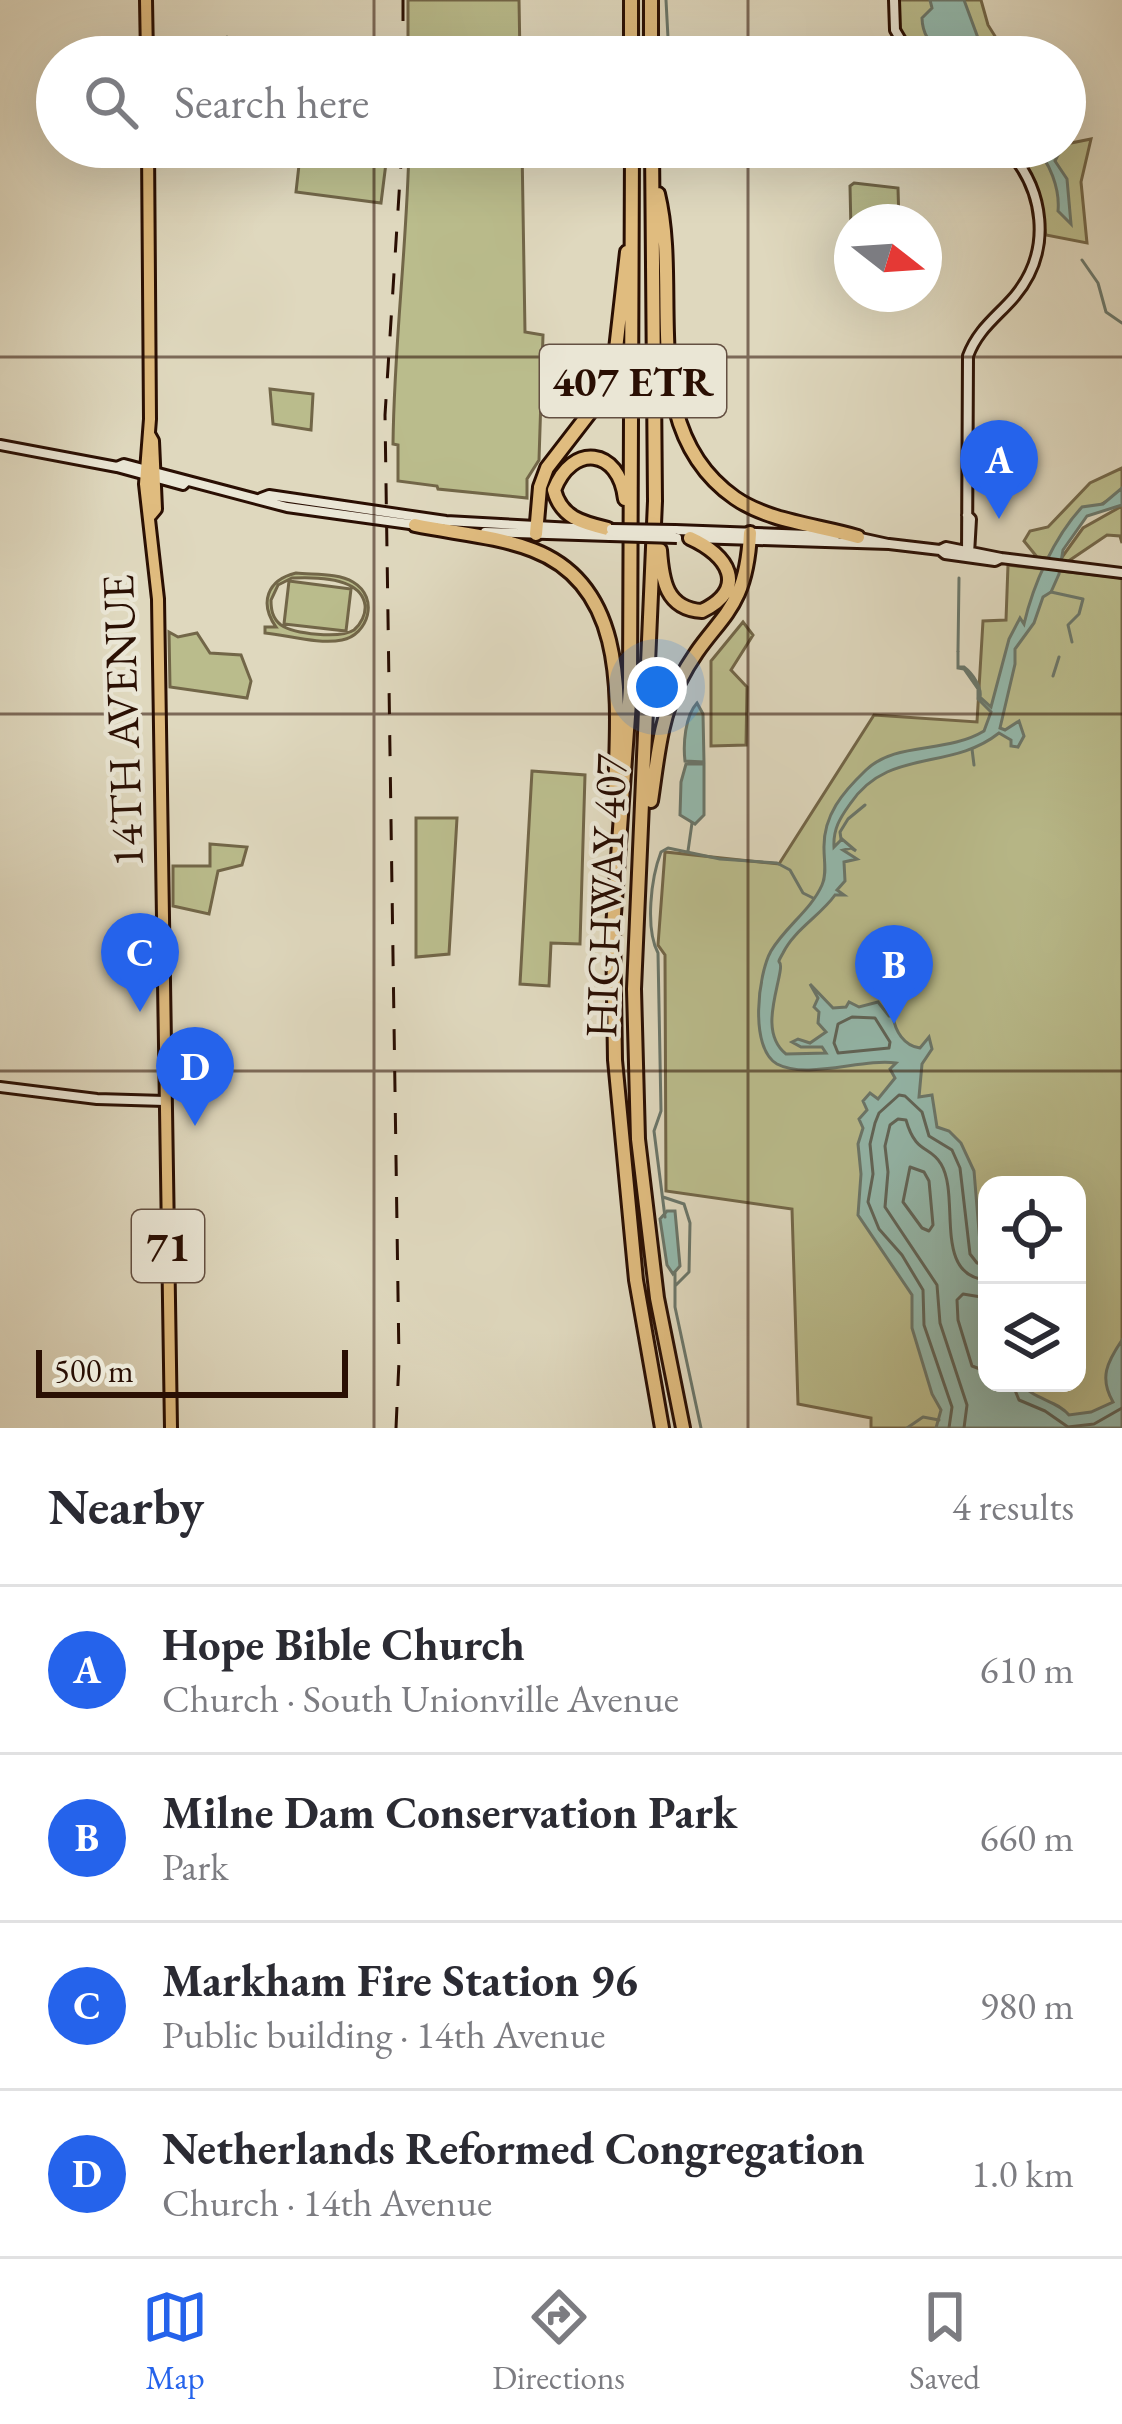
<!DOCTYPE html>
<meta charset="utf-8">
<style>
body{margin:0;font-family:"EB Garamond",serif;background:#f7f7f7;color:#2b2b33}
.controls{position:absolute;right:36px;bottom:36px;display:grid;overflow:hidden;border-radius:24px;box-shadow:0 12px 48px #0002}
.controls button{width:108px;height:108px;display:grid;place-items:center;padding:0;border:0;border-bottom:3px solid #e1e1e2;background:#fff;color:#2b2b33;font:60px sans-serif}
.compass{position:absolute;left:834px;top:204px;width:108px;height:108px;border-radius:50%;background:#fff;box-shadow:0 12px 48px #0002;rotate:107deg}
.scale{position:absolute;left:36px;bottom:30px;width:312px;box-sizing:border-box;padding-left:12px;border:6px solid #2a0f03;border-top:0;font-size:33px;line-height:42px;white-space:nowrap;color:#2a0f03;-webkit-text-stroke:9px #eae6d5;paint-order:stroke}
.you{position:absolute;left:657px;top:687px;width:42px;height:42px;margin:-30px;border:9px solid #fff;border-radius:50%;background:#1a73e8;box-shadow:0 0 0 18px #1a73e833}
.badge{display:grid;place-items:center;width:78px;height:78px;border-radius:50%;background:#2563eb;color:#fff;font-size:39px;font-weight:700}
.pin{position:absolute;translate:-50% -99px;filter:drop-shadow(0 3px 6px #0008)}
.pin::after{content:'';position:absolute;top:63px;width:42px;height:36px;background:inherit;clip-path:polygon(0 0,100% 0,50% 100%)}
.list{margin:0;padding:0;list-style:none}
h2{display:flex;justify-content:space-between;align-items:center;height:156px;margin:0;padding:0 48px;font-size:51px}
h2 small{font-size:39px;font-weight:400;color:#7c7c81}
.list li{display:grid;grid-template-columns:78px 1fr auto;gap:36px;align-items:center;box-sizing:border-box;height:168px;padding:0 48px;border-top:3px solid #e1e1e2}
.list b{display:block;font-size:45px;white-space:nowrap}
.list p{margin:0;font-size:39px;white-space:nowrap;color:#7c7c81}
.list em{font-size:39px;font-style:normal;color:#7c7c81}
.icon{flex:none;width:66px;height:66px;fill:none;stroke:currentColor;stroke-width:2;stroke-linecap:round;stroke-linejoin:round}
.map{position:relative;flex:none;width:1122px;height:1428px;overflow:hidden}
.search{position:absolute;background:#fff;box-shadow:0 12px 48px #0002;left:36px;right:36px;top:36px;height:132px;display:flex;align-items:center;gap:30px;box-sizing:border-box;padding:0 42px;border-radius:66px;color:#7c7c81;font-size:45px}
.sheet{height:828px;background:#fff}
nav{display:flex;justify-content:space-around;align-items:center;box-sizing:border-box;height:168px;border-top:3px solid #e1e1e2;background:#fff;font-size:33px;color:#7c7c81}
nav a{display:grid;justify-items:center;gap:6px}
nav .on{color:#2563eb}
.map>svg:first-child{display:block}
</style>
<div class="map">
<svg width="1122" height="1428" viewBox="0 0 1122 1428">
<rect width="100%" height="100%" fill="#dfd8be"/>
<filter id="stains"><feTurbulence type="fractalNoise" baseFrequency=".00167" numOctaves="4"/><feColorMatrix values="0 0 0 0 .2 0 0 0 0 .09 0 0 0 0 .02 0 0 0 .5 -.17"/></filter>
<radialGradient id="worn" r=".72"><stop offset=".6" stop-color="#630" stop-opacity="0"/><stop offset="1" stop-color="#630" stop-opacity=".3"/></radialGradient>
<!-- green -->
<path fill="#babc8c" stroke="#726648" stroke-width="3" fill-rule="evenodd" d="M408,0h111l1,57h-112z
M897,0h84l7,25 20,32h-93l-16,-25z
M1065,133l6,10 20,-4 -10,43 6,61 -41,-8 -12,-53 -24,-35h55z
M301,147h87l-7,56 -85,-11z
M409,147h113l3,185 18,3 -4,125 -12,19v19l-89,-9 -1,-3 -39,-5v-36l-5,-1c1,-100 14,-198 16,-297z
M854,183l44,5 1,34h-47v53l-2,-89z
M270,389l43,5 -2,36 -38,-6z
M1122,468v25c-28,13 -59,37 -74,65l-11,-1 -13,-16 6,-10 18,-4 42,-44z
M1122,506v37l-2,-7 -13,-1 -40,27 -7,-2 23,-32z
M1008,565l114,13v850h-251v-10l-73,-14 -6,-195 -126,-18 -1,-236 -7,-10 7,-93 114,12 95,-149 103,7 6,-101 23,-1zM987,1185h90v198h-90z
M296,573c17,2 42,0 57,9 27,16 15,53 -11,58 -22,5 -55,-5 -77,-7v-6h11c-17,-24 -9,-47 20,-54zM292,578c21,-1 69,-2 73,27 1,9 -4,19 -11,25 -14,9 -60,4 -73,-5 -9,-7 -10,-16 -10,-25l7,-15z
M289,581l62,8 -5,42 -62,-7z
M743,622l10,13 -22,35 16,17 -1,58 -35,1v-85z
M169,632l9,5 19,-4 13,20 31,2 10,26 -4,17 -77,-11z
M532,771l53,4 -5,169 -29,-1 -2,43 -29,-2z
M416,818h41l-8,136 -33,3z
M210,844l37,3 -5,18 -24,6 -9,43 -36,-8v-40h37z"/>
<!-- water -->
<path fill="#94baae" stroke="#6a766a" stroke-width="3" d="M930,0h34l21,57c-30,0 -62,-4 -63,-39l10,-10z
M1033,147l27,4 -5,10 12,18 4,45 -13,-13c2,-21 -8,-51 -25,-64z
M1122,488v17l-35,11 -24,34 -4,24 -8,18 -8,5 -9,26 -19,26v15l-15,64 5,2 14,-9 5,15 -6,11 -7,-1v-6l-12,-7c-49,39 -111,14 -149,71 -10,14 -17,25 -16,43l8,-8 14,12 -5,-3 -8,2 14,9 -13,3 1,19 -8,9 7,5h-9c-14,20 -41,35 -52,58 -9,16 0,2 -3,19 -4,24 -19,62 6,82l40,-1 -4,-6h-21l-9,-5 6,-3 12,4 16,-11 -8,-9 1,-11 -5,-5 4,-9 -8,-14 23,24 13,-1 3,-5 10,5 19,-5 11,14h4c2,15 11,30 27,32l9,-11 3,12 -10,15 -3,33 13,-2 5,32 12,4 12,12 13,28 6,72 7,30v110h35c9,16 35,17 47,32l22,-3 22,-10c-14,-24 -6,-40 9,-62v88h-186l5,-18 -9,-16 -20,-66v-33l-54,-80 3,-41 -3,-30 5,-16 -4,-9 8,-9 -4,-9 7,-8 8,6 17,-21 -5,-9 6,-6c-33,-5 -89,17 -119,1 -28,-16 -19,-90 -6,-113 14,-24 40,-41 51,-66 5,-11 2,-24 2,-36 -1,-34 19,-57 42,-79 30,-29 80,-16 118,-39l7,-19 -13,-13v-10l-14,-20 -6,-1v-17v16h6c8,6 18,20 16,30l11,10 18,-68 11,-21 4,6c9,-39 30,-87 58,-117l21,-3z
M697,703l6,11 1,48 -19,-1c-2,-17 0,-45 12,-58z
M686,764h18v51l-9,9 -15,-9 1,-33z
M667,1211h8l5,55 -7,8 -6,-9 -7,-46z"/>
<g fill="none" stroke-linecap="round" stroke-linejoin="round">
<!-- shore -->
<path stroke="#5f6458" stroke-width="3" d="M852,1017l23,1 15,24 -1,6 -51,5 -4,-10 4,-19z
M910,1167l14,5 5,9 4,44 -4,6 -7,-3 -19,-26z
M987,1298l-24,-4 -6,6 1,20 14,46 8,3 7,-10
M1012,1383l7,17 26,11 23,16 26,-3 28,-16
M949,1428l3,-21 -28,-82 -1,-35 -21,-35 -23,-26 -11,-27 5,-28 -3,-30 5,-21 4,-10 20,-18 6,1 17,16 7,24 23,14 8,18 10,86 7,9 10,2
M964,1428l3,-23 -27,-82 -3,-38 -52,-78 3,-35 -3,-26 5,-21 8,-6 8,1c10,35 24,25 35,44 20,33 -9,112 46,116"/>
<!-- stream -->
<path stroke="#6a766a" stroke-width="3" d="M666,0l3,57
M227,37l14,20
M1082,260l16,23 8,29 16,11
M1051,592l32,7 -4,15 -11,11 4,17
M958,651l1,-73
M1053,676l6,-19
M972,749l2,16
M841,839l-1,-7 8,-13 17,-14
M688,851l4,-28
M663,1197l21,7 6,19 -1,49 -13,13
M665,1217l-11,-86 7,-20 -3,-158c-13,-25 -7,-75 3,-101l7,-4 52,11 57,4 13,7 13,23 10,5
M675,1273v34l26,121
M907,1428l16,-11 16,3"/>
<defs>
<path id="secondary" d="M894,0l1,30 16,27
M0,445l117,22 7,-3 163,43 130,18
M117,467l66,18 3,-3
M261,498l8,-3 177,26 146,8
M967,515l4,4 -2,35
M675,530l160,6
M485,532l125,4
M856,537l32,7
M693,538l196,6 51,6 6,-3 55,11
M940,550l5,4 50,7 6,-3 121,15
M967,557l1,-201c10,-27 29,-39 47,-60 38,-46 30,-108 -10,-149
M0,1087l97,12 68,2"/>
<path id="primary" d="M146,0l1,57
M148,147l2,272 -5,65 13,115 13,829
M149,434l4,7 3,68 -5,6"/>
<path id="highway" d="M631,0v57
M651,0v57
M632,147l-2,541 -17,240 2,132 21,220 26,148
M652,147l3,354 -21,488 4,150 19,159 26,130
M658,194c24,98 -23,234 77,304 35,24 83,27 123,39
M415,525c38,8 82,11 118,25 102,39 83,165 82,252
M608,529c-25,-6 -47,-11 -54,-39 18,-47 65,-42 71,9
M536,534l4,-47 7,-19 54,-70 13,-31 13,-115
M660,550c2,30 6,59 42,61 47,-23 26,-56 -12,-73
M651,801c6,-39 9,-83 28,-119 33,-66 67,-63 71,-149"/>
</defs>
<!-- secondary casing -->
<use href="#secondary" stroke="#2a0f03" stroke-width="14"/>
<!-- primary casing -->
<use href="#primary" stroke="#2a0f03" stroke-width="16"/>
<!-- highway casing -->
<use href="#highway" stroke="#2a0f03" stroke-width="18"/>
<!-- secondary -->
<use href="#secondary" stroke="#eae6d5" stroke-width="8"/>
<!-- primary -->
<use href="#primary" stroke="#e0bc7f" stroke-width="10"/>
<!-- highway -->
<use href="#highway" stroke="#e0bc7f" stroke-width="12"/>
<!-- rail -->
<path stroke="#2a0f03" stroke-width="3" stroke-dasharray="21 21" stroke-linecap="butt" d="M403,0v57
M396,1428l3,-67 -14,-946 17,-268"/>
<defs>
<path id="secondary-bridge" d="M611,529l64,1
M610,536l67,2"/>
</defs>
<!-- secondary-bridge casing -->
<use href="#secondary-bridge" stroke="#2a0f03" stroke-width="14" stroke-linecap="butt"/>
<!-- secondary-bridge -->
<use href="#secondary-bridge" stroke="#eae6d5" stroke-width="8"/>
</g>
<!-- grid -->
<path fill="none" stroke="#2a0f03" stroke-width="3" stroke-opacity="0.55" d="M374,0v57M748,0v57M374,147v1281M748,147v1281M0,357h1122M0,714h1122M0,1071h1122"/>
<g text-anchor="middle" stroke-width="9" stroke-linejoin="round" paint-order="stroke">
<!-- shield labels -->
<g fill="#eae6d5" stroke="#645042" stroke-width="3">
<rect x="540" y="345" width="186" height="72" rx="9"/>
<rect x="132" y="1210" width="72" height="72" rx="9"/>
</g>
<g font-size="42" font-weight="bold" fill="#2a0f03">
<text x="633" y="396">407 ETR</text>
<text x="168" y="1261">71</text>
</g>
<!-- street labels -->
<g font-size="45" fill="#2a0f03" stroke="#eae6d5">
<text transform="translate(122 721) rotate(-92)" y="16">14TH AVENUE</text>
<text transform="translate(605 896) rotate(-88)" y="16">HIGHWAY 407</text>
</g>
</g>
<rect width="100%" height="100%" filter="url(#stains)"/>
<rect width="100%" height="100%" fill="url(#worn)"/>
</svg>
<div class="controls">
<button><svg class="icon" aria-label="locate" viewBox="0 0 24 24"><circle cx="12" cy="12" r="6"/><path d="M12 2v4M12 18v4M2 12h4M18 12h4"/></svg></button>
<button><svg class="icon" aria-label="layers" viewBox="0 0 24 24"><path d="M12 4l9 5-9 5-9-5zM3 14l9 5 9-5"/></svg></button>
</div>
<svg class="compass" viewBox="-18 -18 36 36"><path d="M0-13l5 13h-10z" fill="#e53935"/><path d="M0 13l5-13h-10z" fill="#7c7c81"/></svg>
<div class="scale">500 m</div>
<div class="you"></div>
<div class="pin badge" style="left:999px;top:519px">A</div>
<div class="pin badge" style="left:894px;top:1024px">B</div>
<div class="pin badge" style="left:140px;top:1012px">C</div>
<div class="pin badge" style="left:195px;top:1126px">D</div>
<div class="search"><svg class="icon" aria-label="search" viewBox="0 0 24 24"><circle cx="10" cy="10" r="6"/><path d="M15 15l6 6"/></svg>Search here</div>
</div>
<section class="sheet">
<h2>Nearby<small>4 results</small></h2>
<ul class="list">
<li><span class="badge">A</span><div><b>Hope Bible Church</b><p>Church · South Unionville Avenue</p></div><em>610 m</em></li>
<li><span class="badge">B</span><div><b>Milne Dam Conservation Park</b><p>Park</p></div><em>660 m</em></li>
<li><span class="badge">C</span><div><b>Markham Fire Station 96</b><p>Public building · 14th Avenue</p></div><em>980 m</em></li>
<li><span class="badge">D</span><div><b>Netherlands Reformed Congregation</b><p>Church · 14th Avenue</p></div><em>1.0 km</em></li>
</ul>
</section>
<nav>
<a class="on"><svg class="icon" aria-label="map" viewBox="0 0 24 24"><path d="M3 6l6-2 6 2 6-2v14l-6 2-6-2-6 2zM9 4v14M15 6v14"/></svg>Map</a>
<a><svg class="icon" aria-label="directions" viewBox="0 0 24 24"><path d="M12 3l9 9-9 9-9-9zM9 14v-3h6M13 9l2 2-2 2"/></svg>Directions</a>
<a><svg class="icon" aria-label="saved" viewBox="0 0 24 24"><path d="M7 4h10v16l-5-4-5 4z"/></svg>Saved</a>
</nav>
